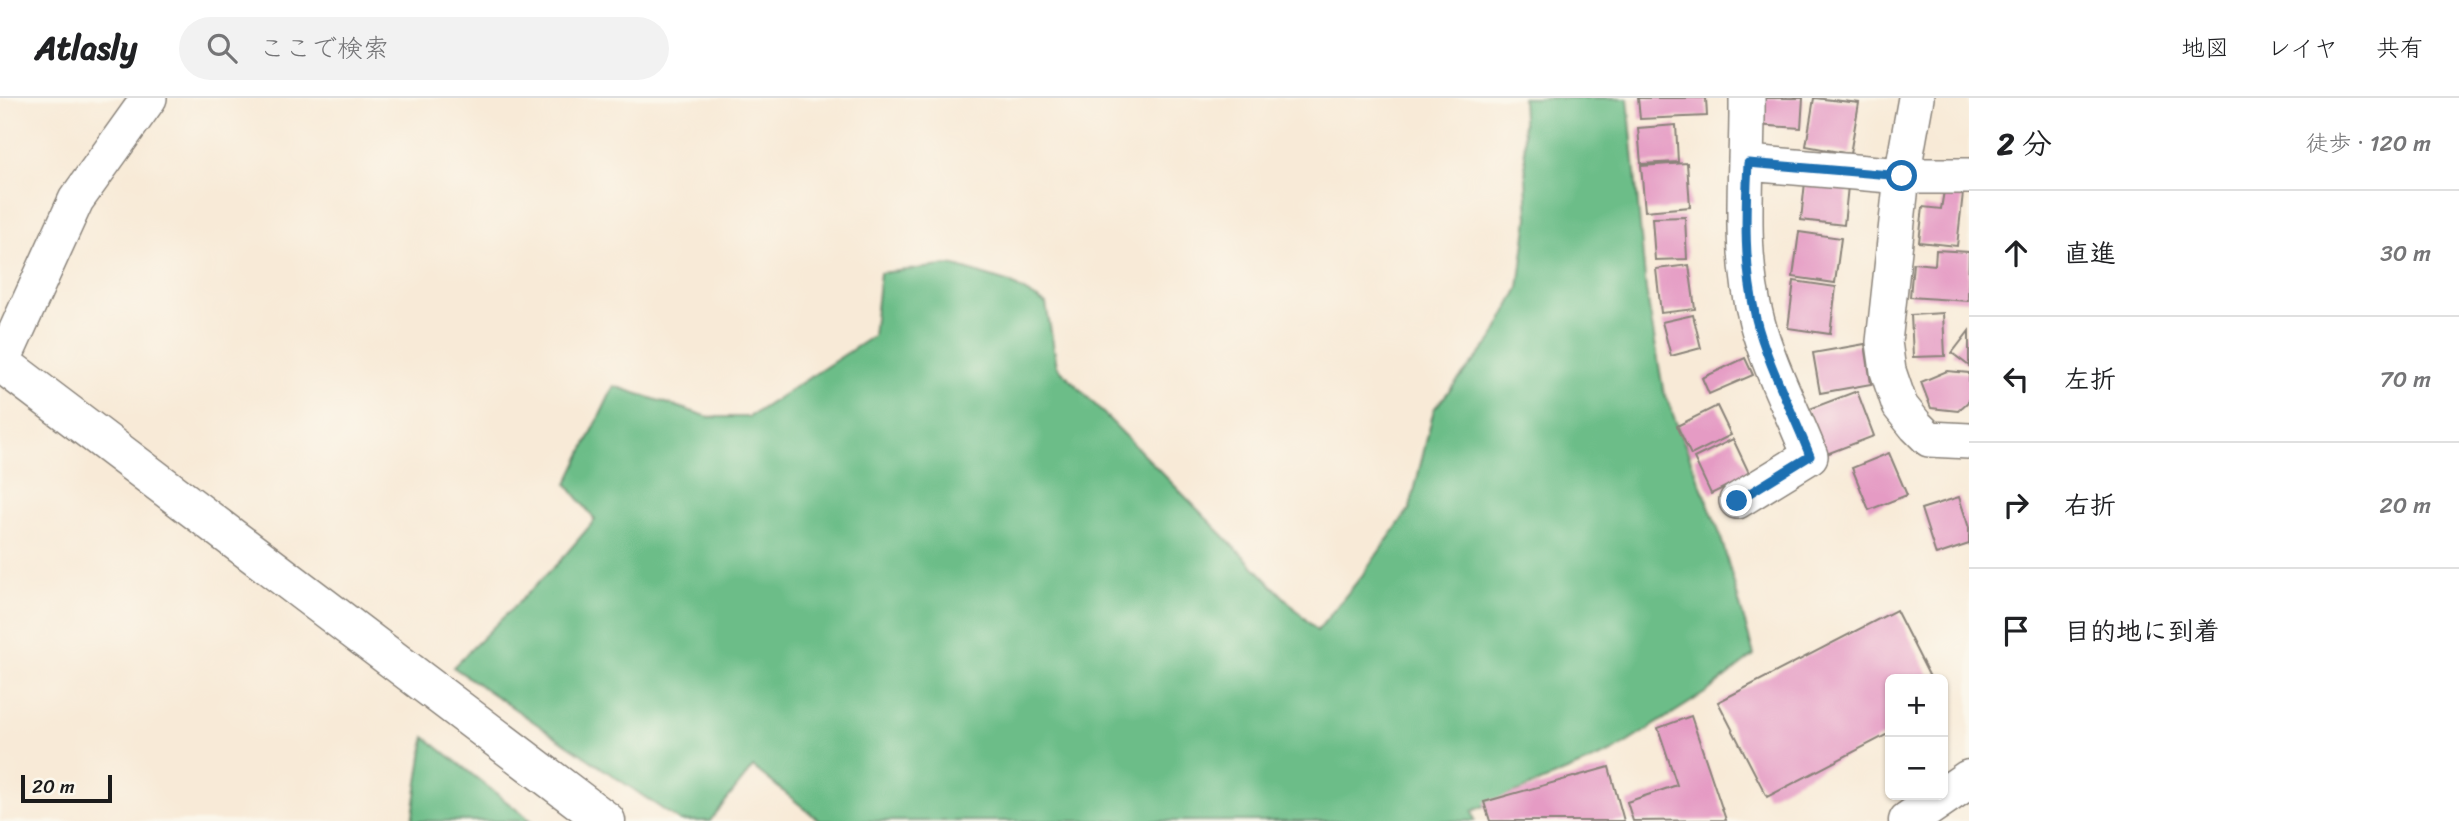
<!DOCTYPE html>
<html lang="ja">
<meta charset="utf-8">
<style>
body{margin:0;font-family:Sriracha,"Klee One",sans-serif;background:#f2f2f2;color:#202124}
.controls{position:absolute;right:21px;bottom:21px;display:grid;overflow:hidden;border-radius:10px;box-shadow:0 2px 5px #0004}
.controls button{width:63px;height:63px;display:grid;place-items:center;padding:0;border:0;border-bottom:2px solid #e0e0e0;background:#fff;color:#202124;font:35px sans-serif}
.scale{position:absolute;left:21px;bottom:18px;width:91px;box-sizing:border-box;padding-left:7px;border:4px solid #1c1c1c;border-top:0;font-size:19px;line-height:24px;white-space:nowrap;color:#1c1c1c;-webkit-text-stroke:5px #fbf7ec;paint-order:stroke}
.stop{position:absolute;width:21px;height:21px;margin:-16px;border:5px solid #1f6fb2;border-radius:50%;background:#fff}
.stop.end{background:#1f6fb2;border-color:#fff;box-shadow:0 2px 7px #0008}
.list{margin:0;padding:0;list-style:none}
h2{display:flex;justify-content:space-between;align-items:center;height:91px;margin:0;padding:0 28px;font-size:30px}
h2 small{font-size:23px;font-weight:400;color:#757577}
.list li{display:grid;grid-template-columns:46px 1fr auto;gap:21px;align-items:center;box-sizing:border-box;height:126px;padding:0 28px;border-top:2px solid #e0e0e0}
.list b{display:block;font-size:26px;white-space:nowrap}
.list em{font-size:23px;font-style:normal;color:#757577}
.icon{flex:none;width:38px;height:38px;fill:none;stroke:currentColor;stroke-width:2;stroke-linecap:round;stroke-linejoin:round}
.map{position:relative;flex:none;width:1969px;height:723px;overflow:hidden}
header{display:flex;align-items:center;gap:42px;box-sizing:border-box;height:98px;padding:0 35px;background:#fff;border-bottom:2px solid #e0e0e0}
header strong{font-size:33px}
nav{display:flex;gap:38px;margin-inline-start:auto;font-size:24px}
.search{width:490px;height:63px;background:#f2f2f2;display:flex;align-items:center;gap:18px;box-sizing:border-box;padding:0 24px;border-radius:38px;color:#757577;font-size:26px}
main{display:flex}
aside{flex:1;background:#fff}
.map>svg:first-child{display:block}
</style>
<header>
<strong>Atlasly</strong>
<div class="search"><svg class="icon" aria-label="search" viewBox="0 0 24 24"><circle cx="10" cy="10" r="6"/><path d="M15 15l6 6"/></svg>ここで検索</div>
<nav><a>地図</a><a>レイヤ</a><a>共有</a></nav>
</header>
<main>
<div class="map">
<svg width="1969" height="723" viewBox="0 0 1969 723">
<rect width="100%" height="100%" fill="#fbf7ec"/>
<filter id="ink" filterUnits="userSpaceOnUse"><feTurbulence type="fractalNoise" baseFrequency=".0143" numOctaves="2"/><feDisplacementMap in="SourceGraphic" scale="14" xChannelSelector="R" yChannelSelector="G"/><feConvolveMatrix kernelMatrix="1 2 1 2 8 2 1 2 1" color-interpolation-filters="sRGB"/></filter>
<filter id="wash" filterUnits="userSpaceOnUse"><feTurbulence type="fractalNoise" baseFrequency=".00686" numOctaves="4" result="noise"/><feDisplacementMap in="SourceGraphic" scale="28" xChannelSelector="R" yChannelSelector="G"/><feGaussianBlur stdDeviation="1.57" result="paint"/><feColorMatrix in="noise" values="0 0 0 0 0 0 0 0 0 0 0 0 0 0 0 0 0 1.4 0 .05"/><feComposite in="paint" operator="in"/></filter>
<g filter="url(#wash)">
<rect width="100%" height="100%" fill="#f8ead7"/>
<!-- forest -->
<path fill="#6cbd88" stroke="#446c52" stroke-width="2" d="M1522,0h106l18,192 17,99 57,145 34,121 -46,36 -96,61 -140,59 3,10h-655l-67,-54 -43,54h-30l-227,-154 107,-106 35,-41 -28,-36 47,-98 95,31h40l124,-81 7,-63 72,-8 58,18 36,21 11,62 260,265 44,-54 49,-69 24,-99 58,-69 27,-52 9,-70z
M425,639l106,84h-119z"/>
<g id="blocks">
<!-- building -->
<path fill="#e59bc4" d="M1638,0h68l1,18 -67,3z
M1758,0h45l-2,30 -45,-3z
M1814,0l45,5 -9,51 -44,-8z
M1676,27l2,37 -37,2 -3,-36z
M1687,65l3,44 -45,4 -4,-45z
M1805,84l43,4 -4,39 -43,-5z
M1944,93l19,2 -6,53 -38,-4 4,-35 18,2z
M1685,119l2,42 -32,1 -3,-42z
M1799,134l42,6 -6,45 -42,-6z
M1936,152l33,2 -1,49 -58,-4 3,-34 22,2z
M1689,167l6,44 -34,4 -5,-44z
M1794,183l42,6 -6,47 -42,-6z
M1943,215l2,43 -32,1 -2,-42z
M1693,217l8,33 -30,8 -9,-34z
M1969,233v35l-17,-13z
M1865,246l6,40 -51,9 -7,-40z
M1745,260l8,17 -44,19 -7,-16z
M1947,273l22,2v28l-11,10 -27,-3 -10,-26z
M1857,293l17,45 -50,19 -17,-45z
M1717,308l14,29 -40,20 -14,-29z
M1733,341l17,36 -39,19 -17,-36z
M1889,355l18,42 -38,15 -17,-42z
M1959,399l10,31v16l-33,11 -15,-46z
M1896,512l35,69h-41v54l-123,64 -49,-95z
M1691,618l35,104 -93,1 -6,-19 50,-17 -19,-57z
M1609,669l15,54h-134l-6,-19z"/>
</g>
</g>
<g filter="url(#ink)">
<use href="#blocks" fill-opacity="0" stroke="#8a837a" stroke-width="2"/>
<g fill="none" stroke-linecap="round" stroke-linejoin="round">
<defs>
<path id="street" d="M1916,0l-14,78 -18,166 4,29 12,35 16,20 13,13 40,2
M1748,65l154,13h67
M0,269l76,-167 73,-102
M1737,403l73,-45c-17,-44 -41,-89 -53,-134 -20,-73 -9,-150 -10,-224"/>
<path id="secondary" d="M0,264l606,459"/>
<path id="primary" d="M1908,723l61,-42"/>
</defs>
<!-- street casing -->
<use href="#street" stroke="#8a837a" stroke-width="38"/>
<!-- secondary casing -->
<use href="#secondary" stroke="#8a837a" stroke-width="41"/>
<!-- primary casing -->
<use href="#primary" stroke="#8a837a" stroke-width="41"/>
<!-- street -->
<use href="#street" stroke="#fff" stroke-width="35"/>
<!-- secondary -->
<use href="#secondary" stroke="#fff" stroke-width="38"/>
<!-- primary -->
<use href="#primary" stroke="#fff" stroke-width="38"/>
</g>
</g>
<g fill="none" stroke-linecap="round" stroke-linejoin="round" filter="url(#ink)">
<!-- route -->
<path stroke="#1f6fb2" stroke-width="9" d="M1737,403l73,-45c-16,-41 -44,-96 -54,-137 -12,-52 -11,-102 -8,-156l154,13"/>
</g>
</svg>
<div class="controls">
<button>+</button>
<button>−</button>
</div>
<div class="scale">20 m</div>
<div class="stop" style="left:1902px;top:78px"></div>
<div class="stop end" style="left:1737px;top:403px"></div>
</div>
<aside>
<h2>2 分<small>徒歩 · 120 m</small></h2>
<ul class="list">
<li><svg class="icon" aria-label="ahead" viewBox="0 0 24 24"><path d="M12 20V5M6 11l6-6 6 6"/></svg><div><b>直進</b></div><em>30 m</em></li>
<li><svg class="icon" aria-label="left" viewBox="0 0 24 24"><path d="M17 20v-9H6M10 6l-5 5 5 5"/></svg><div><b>左折</b></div><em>70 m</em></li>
<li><svg class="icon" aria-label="right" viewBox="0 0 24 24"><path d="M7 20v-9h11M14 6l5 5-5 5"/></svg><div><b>右折</b></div><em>20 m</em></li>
<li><svg class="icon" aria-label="arrive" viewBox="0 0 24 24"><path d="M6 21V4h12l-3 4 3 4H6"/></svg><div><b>目的地に到着</b></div></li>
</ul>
</aside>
</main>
